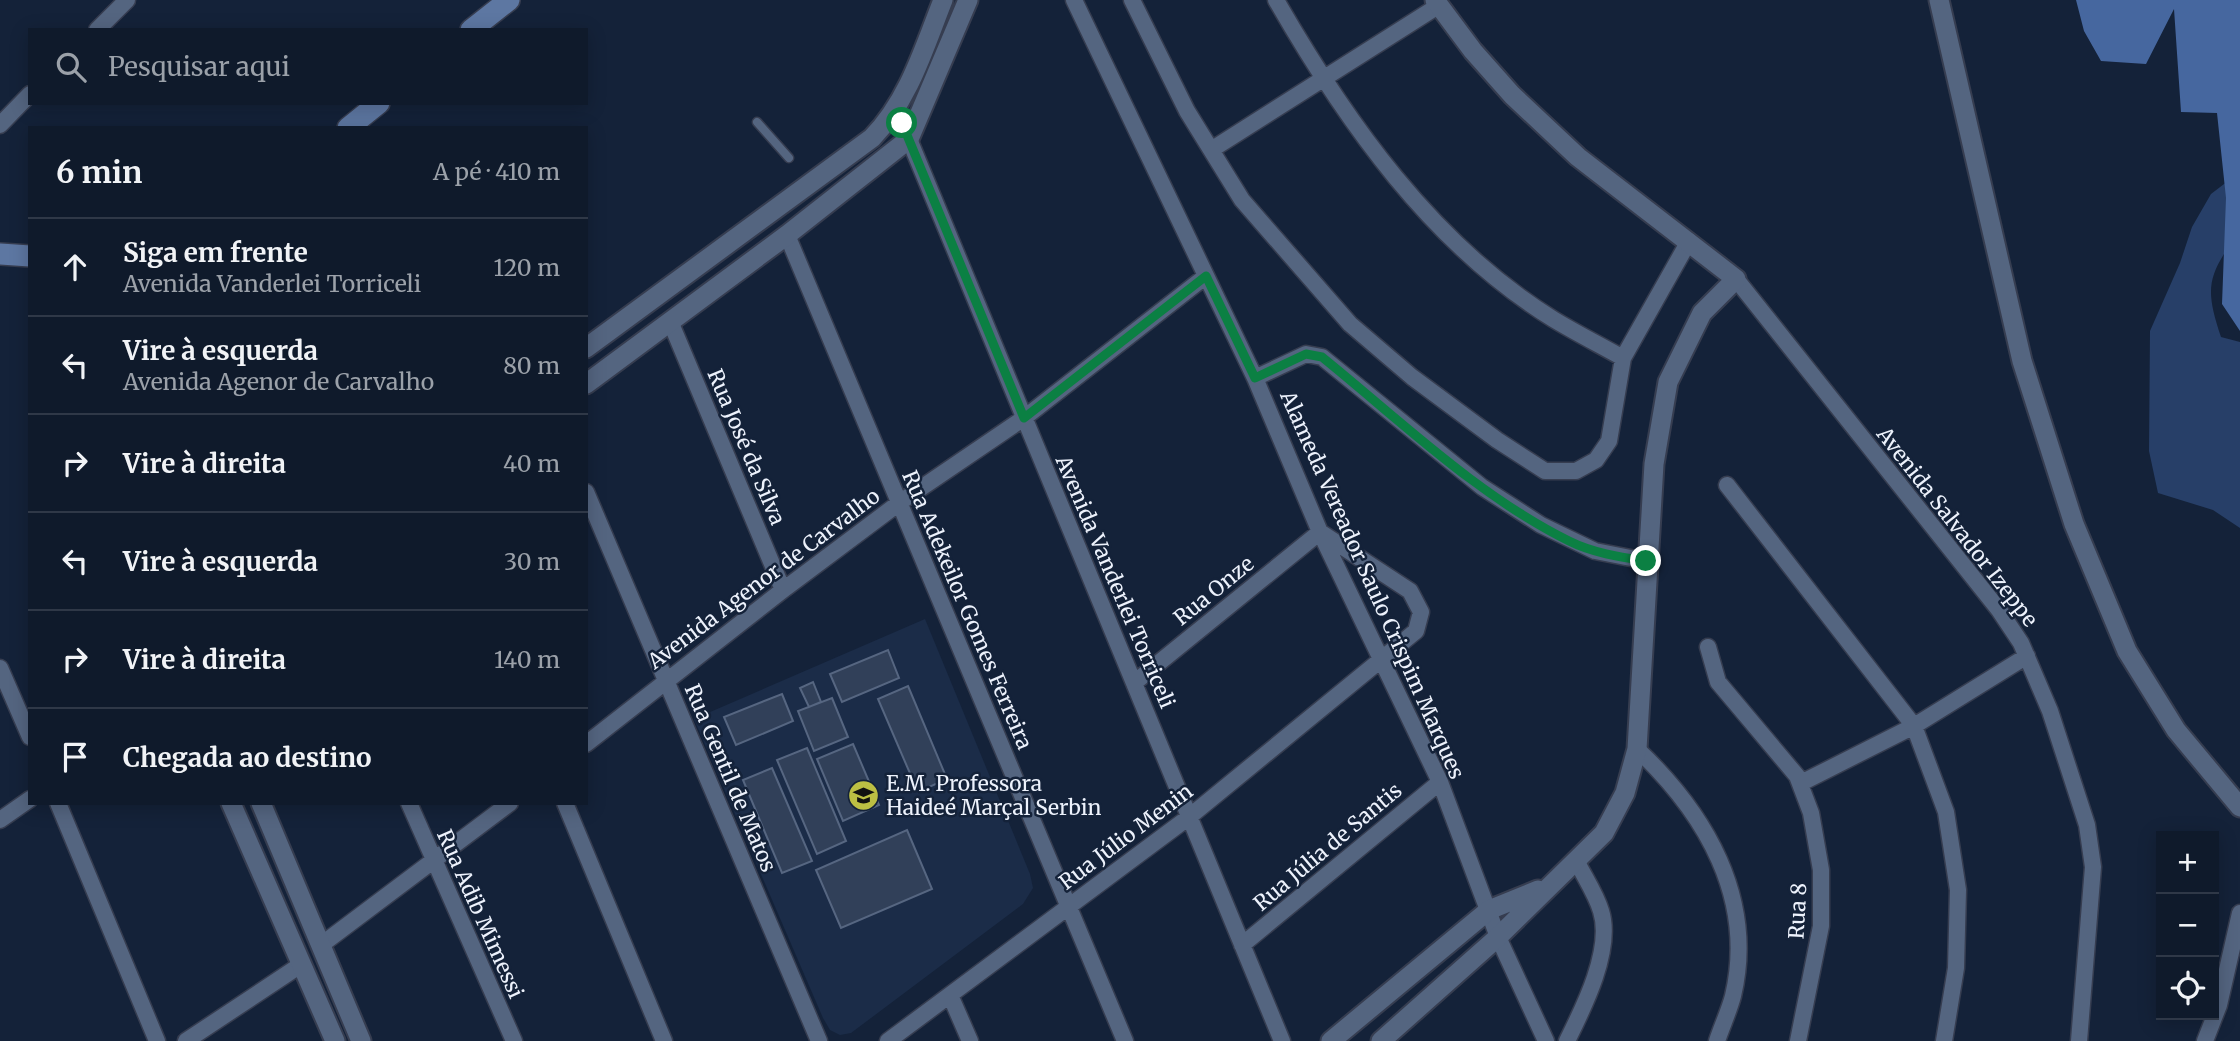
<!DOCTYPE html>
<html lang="pt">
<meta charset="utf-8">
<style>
body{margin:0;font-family:Merriweather,serif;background:#1d2737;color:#f1f3f6}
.controls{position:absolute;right:21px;bottom:21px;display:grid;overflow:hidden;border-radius:0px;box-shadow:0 4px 18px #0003}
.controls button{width:63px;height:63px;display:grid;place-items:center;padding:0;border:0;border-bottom:2px solid #2f3847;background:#0f1a2b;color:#f1f3f6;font:35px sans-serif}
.stop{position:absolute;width:21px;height:21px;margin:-16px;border:5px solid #0b8043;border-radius:50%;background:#fff}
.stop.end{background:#0b8043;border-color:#fff;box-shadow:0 2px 7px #0008}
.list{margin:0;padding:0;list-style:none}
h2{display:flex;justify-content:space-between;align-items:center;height:91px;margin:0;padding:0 28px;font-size:30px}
h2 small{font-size:23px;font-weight:400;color:#9ba1a9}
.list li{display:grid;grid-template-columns:46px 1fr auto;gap:21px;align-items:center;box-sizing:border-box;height:98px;padding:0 28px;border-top:2px solid #2f3847}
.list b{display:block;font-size:26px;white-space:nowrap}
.list p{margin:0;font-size:23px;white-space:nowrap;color:#9ba1a9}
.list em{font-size:23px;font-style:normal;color:#9ba1a9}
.icon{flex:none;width:38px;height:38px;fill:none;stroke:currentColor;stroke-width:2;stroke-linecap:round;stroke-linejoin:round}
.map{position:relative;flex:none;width:2240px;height:1041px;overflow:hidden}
.search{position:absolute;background:#0f1a2b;box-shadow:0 4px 18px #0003;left:28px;top:28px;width:560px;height:77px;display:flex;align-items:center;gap:18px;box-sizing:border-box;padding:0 24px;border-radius:0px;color:#9ba1a9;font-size:26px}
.panel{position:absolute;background:#0f1a2b;box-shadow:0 4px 18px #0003;left:28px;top:126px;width:560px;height:679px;border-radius:0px}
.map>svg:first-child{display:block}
</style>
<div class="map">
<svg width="2240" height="1041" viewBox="0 0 2240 1041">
<rect width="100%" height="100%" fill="#142239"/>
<!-- built -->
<path fill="#1b2c48" d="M925,619l105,255 3,14 -10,16 -172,129 -11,2 -10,-5 -7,-12 -129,-299z"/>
<!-- green -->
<path fill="#273f68" d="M2228,181l10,52c-30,43 -34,53 -17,104l19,5v186l-27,-18 -55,-17 -9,-42 1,-120 30,-68 12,-36 19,-33z"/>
<!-- water -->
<path fill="#46679f" d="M2076,0h164v331l-18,-27 4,-106 -9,-85 -36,-1 -7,-103 -28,55 -45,-3 -17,-30z"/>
<!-- building -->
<path fill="#314059" stroke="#566681" stroke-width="2" d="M888,650l11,28 -57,24 -12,-28z
M813,682l8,20 -12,5 -9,-19z
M908,686l39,93 -29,13 -40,-93z
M782,694l11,27 -57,24 -12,-28z
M832,698l16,39 -34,14 -16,-40z
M853,744l26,61 -36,16 -26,-62z
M807,748l39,93 -29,13 -40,-94z
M772,768l40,93 -30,12 -39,-93z
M907,830l25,59 -91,39 -25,-58z"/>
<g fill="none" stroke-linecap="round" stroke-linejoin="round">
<defs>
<path id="service" d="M757,122l32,36"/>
<path id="minor" d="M1074,0l181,378 65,154 120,250 58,155 48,104
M1132,0l55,111 55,89 108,124 62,53 85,63 48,31h31l20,-11 13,-19 14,-83 66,-117
M1276,0c70,122 156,244 277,319 23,14 47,26 70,39
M97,30l30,-30
M0,125l30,-31
M909,139l373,902
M1211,150l227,-144
M787,235l338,806
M1736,279l263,331 22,33 29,68 37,114 6,42 -14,174
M670,321l113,269
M1255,378l51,-24 16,3 160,130 59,38 54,26 51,10
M1727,485l187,241 32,86 12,78 -2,78 -12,73
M586,492l233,549
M1708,647l10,35 79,94 14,37 10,57v56l-23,115
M0,668l30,69
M586,744l197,-154 116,-87 125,-85 182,-142
M1637,749c68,64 119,149 96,247 -4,15 -11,30 -16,45
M1801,783l113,-57 113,-70
M58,803l99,238
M409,803l105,238
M565,803l99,238
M0,820l30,-21
M321,945l189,-142
M1242,945l198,-163
M950,995l20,46
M186,1041l116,-77
M888,1041l301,-224 227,-186 5,-19 -11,-21 -90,-59 -186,151
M1567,1041c17,-34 46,-92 34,-130 -5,-17 -16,-33 -24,-49
M2205,1041l14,-36 21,-92"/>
<path id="tertiary" d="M1939,0l83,361 52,163 53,127 49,79 64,77
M586,348l286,-210c37,-38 52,-90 71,-138
M586,384l201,-149 122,-96 59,-139
M231,803l104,238
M261,803l100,238
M1331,1041l158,-131 49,-20
M1381,1041l117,-104 106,-104 21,-40 12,-44 17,-285 14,-82 34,-69 34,-34 -158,-122 -66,-62 -39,-44 -38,-51"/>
<path id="secondary" d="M471,30l38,-30
M348,128l31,-25
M0,254l30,2"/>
</defs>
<!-- service casing -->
<use href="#service" stroke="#363d50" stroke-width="11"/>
<!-- minor casing -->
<use href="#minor" stroke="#363d50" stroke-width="19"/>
<!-- tertiary casing -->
<use href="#tertiary" stroke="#363d50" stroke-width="23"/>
<!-- secondary casing -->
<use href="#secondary" stroke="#363d50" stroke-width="24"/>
<!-- service -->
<use href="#service" stroke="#546580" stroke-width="8"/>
<!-- minor -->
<use href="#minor" stroke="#546580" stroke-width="16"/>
<!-- tertiary -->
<use href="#tertiary" stroke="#546580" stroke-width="19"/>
<!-- secondary -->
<use href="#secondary" stroke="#5d77a2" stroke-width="21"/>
</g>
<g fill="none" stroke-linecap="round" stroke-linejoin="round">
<!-- route -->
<path stroke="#0b8043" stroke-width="9" d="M902,123l122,295 182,-142 49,102 51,-24 16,3c79,64 156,139 247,184 24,12 51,16 77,20"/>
</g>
<!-- icons -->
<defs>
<symbol id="school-disc" viewBox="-11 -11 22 22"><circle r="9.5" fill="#bcbf43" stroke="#142239"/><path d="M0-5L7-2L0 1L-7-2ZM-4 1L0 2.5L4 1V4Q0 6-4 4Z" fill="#111"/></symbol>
</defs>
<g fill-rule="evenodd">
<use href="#school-disc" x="846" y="778" width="35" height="35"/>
</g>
<g text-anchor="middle" stroke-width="5" stroke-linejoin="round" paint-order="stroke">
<!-- street labels -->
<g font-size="21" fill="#edf2fc" stroke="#142239">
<text transform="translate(746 447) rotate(67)" y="7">Rua José da Silva</text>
<text transform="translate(1957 527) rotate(52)" y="7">Avenida Salvador Izeppe</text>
<text transform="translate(764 579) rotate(-37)" y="7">Avenida Agenor de Carvalho</text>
<text transform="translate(1115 582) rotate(67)" y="7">Avenida Vanderlei Torriceli</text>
<text transform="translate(1372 585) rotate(66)" y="7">Alameda Vereador Saulo Crispim Marques</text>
<text transform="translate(1214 591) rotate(-39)" y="7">Rua Onze</text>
<text transform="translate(967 610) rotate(67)" y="7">Rua Adekeilor Gomes Ferreira</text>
<text transform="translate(730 778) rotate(67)" y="7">Rua Gentil de Matos</text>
<text transform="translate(1126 837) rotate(-37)" y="7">Rua Júlio Menin</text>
<text transform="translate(1328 847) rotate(-40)" y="7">Rua Júlia de Santis</text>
<text transform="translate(1798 911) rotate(-87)" y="7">Rua 8</text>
<text transform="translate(480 914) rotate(66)" y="7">Rua Adib Mimessi</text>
</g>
<!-- poi labels -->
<g font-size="21" fill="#edf2fc" stroke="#142239" text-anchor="start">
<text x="886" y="791">E.M. Professora<tspan x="886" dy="24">Haideé Marçal Serbin</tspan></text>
</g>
</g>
</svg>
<div class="controls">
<button>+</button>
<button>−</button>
<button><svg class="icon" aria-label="locate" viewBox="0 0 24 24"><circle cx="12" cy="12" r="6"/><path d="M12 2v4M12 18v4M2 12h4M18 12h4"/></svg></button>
</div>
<div class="stop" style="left:902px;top:123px"></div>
<div class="stop end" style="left:1646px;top:561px"></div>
<div class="search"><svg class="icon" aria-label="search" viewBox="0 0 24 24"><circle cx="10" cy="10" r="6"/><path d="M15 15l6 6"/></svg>Pesquisar aqui</div>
<section class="panel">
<h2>6 min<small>A pé · 410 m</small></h2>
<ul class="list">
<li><svg class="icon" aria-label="ahead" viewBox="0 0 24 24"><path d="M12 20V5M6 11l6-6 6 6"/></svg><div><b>Siga em frente</b><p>Avenida Vanderlei Torriceli</p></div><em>120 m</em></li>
<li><svg class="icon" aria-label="left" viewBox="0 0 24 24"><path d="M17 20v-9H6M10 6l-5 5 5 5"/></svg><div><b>Vire à esquerda</b><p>Avenida Agenor de Carvalho</p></div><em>80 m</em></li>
<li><svg class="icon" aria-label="right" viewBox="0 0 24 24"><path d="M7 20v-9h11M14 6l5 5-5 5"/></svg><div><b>Vire à direita</b></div><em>40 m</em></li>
<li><svg class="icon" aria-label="left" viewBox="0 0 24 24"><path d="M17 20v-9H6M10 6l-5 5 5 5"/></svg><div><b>Vire à esquerda</b></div><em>30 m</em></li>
<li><svg class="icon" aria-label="right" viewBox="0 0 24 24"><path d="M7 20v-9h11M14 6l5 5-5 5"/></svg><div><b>Vire à direita</b></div><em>140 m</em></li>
<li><svg class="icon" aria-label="arrive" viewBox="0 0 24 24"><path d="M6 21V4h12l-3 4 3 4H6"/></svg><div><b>Chegada ao destino</b></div></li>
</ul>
</section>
</div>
